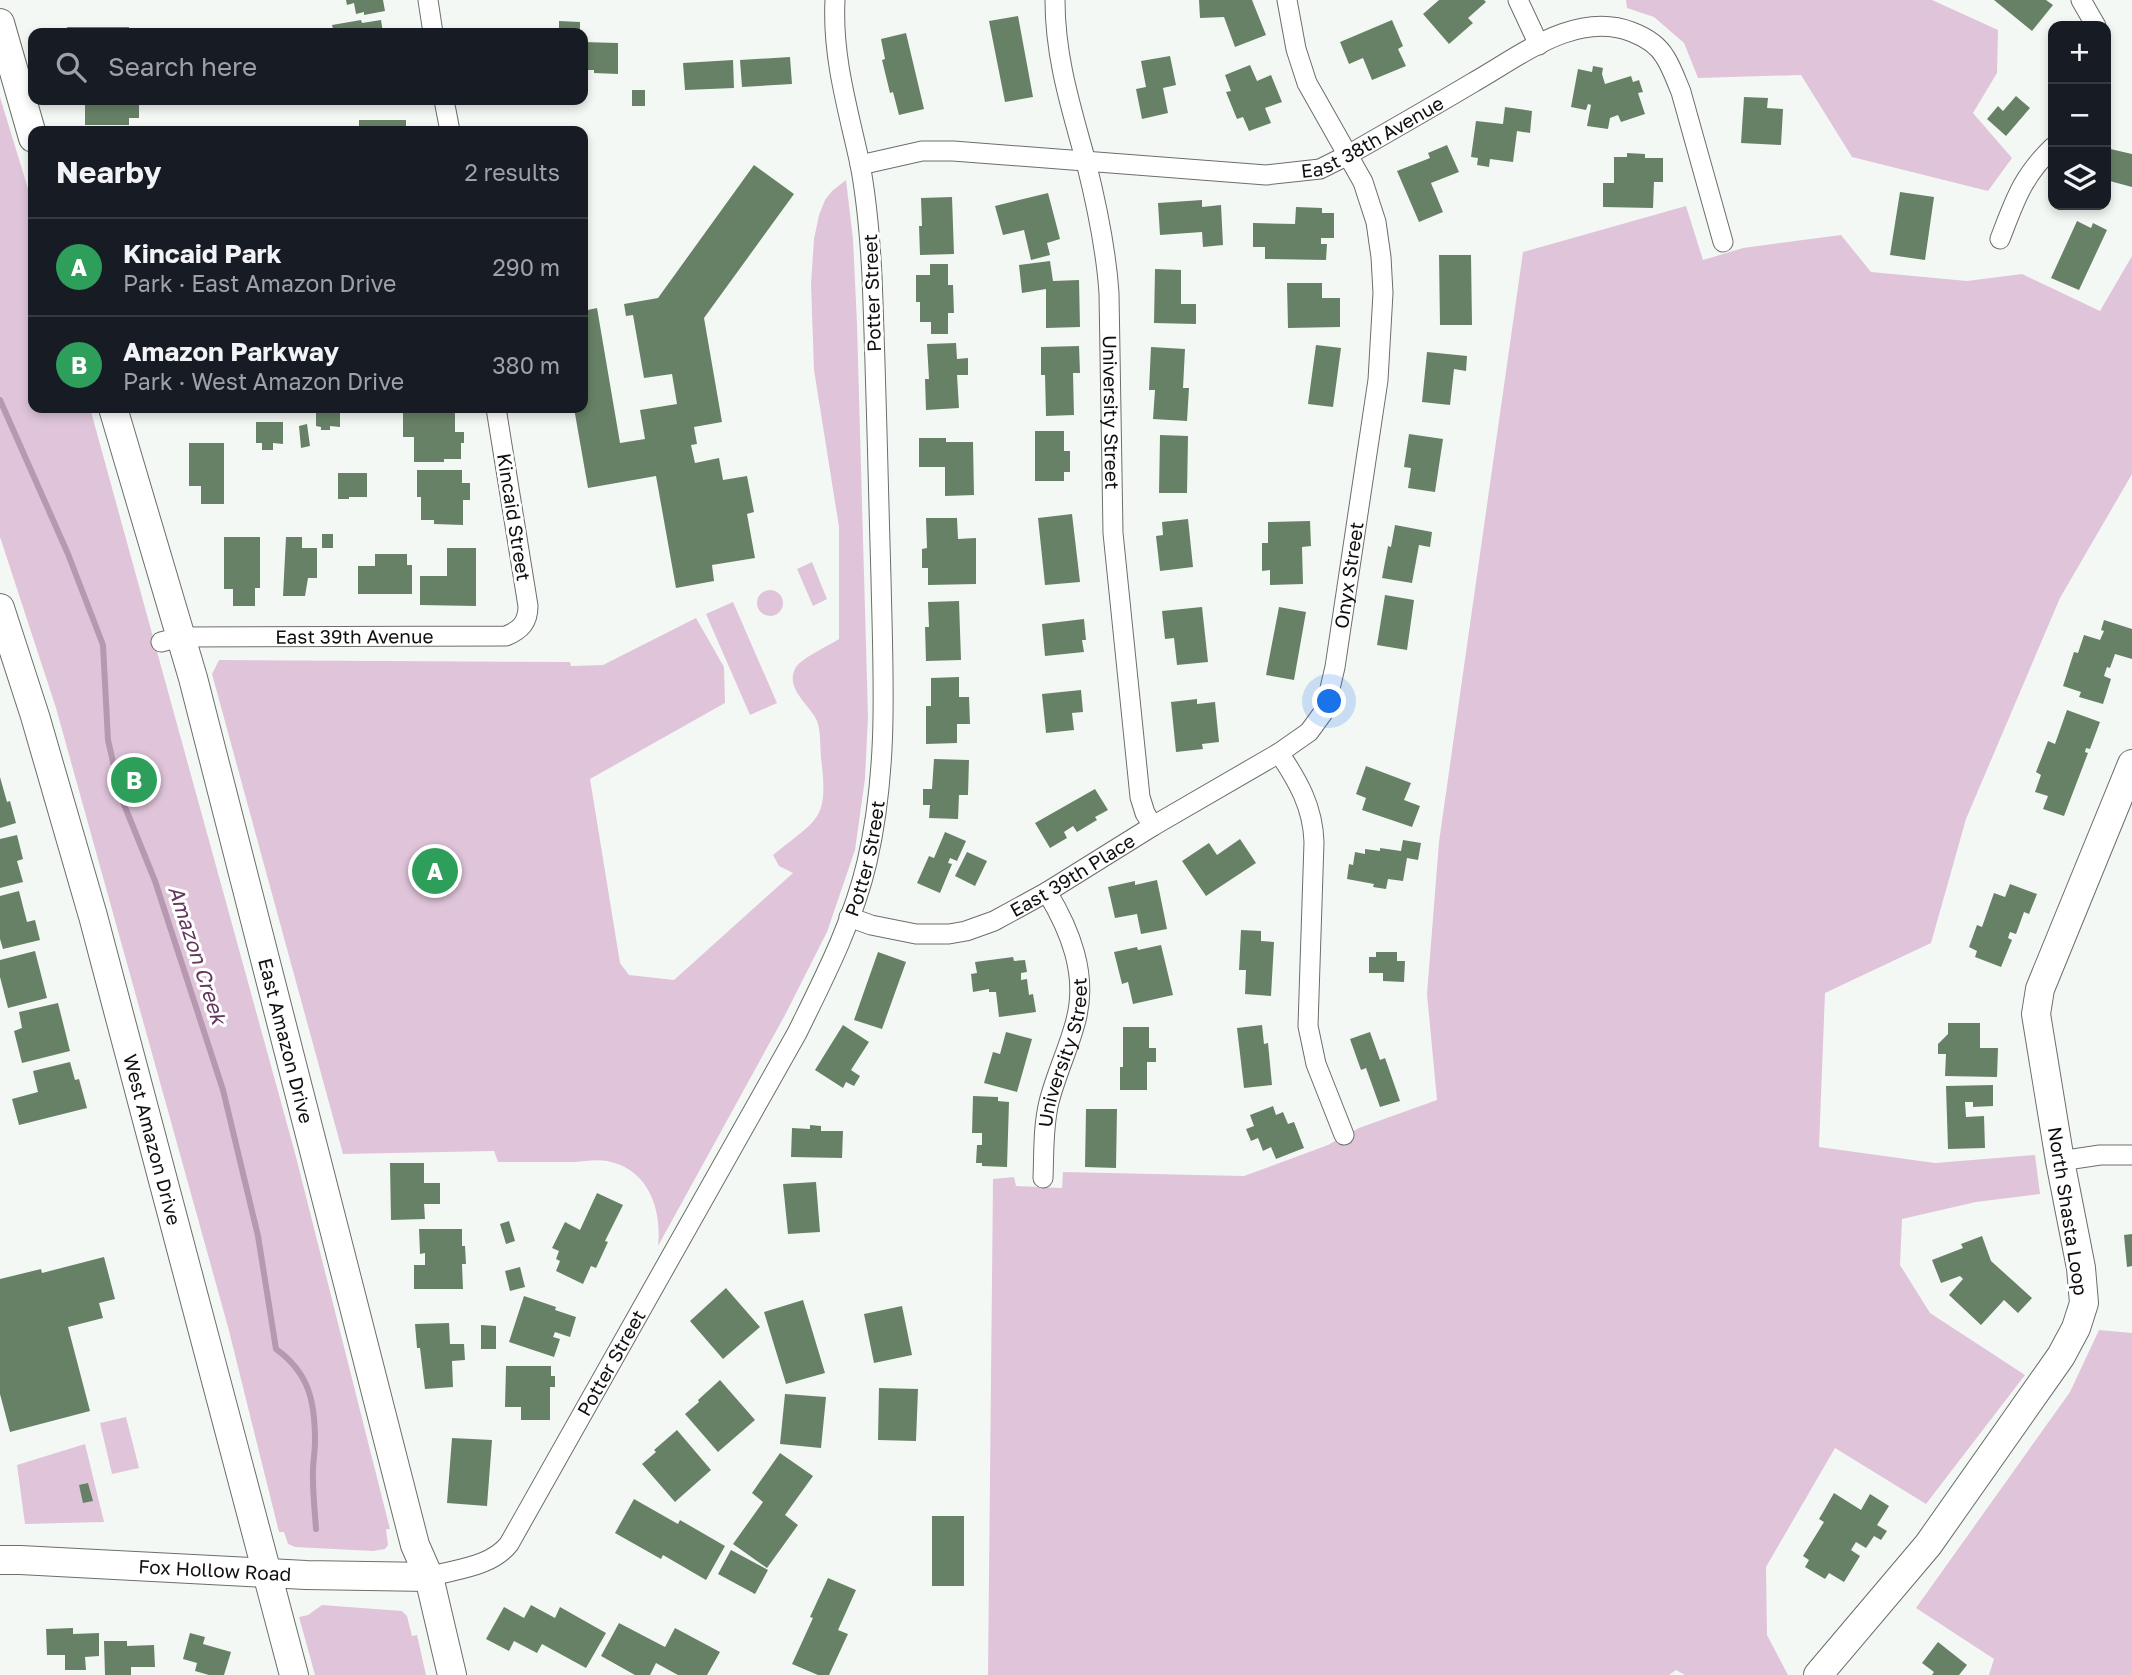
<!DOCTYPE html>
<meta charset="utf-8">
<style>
body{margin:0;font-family:"Golos Text",sans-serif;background:#20242c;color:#f1f3f6}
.controls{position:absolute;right:21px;top:21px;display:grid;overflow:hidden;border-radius:14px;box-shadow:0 4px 10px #0003}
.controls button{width:63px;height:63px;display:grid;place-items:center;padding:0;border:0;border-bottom:2px solid #363941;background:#171b24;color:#f1f3f6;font:35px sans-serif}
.you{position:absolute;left:1330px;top:702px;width:24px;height:24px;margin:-18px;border:5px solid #fff;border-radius:50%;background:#1a73e8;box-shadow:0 0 0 10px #1a73e833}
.badge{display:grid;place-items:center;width:46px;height:46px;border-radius:50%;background:#1a73e8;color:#fff;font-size:23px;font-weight:700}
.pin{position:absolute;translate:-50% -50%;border:4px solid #fff;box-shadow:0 2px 7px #0006}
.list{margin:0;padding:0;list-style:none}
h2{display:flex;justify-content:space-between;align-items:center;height:91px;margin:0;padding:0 28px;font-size:30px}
h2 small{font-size:23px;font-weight:400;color:#9ea1a6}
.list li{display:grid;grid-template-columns:46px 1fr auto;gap:21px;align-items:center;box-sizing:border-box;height:98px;padding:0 28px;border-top:2px solid #363941}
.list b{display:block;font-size:26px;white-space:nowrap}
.list p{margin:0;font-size:23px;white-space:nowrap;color:#9ea1a6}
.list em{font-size:23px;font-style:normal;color:#9ea1a6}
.icon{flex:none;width:38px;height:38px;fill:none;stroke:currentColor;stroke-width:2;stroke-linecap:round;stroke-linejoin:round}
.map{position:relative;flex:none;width:2132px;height:1675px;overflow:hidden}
.search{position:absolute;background:#171b24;box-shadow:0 4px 10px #0003;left:28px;top:28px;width:560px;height:77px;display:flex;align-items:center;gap:18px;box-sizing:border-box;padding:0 24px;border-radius:14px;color:#9ea1a6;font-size:26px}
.panel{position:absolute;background:#171b24;box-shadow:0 4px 10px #0003;left:28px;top:126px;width:560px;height:287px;border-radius:14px}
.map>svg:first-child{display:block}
</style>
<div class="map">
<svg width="2132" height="1675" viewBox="0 0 2132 1675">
<rect width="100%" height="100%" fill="#f4f8f4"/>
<!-- green -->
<path fill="#e0c5da" d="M1626,0h306l66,30 -1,43 -24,40 39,45 -24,33 -136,-34 -51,-82 -103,3 -14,-35 -30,-26 -27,-9z
M0,97l33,108v203h57l205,745 95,376h-4l2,16 -3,4 -12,2 -78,-4 -7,-3 -4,-12h-5l-51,-205 -172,-619 -56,-171z
M846,180l7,59 4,85 11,392 -3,63 -10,71 -28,82 -42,83 -127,231c4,-36 -9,-77 -51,-85 -10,-2 -22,0 -32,1 -26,0 -52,0 -77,0l-4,-11 -151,3 -131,-480 7,-14 351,2 1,4 32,-1 93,-47 28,49 1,36 -135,76 30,184 9,12 45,5 119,-107 -14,-7 -6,-11c45,-37 56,-34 48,-97 -1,-11 0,-27 -4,-37 -7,-16 -32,-32 -22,-52 4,-10 33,-23 44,-30v-112l-25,-157 -3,-86 3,-45 5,-24 6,-15 7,-9z
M1686,206l17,54 40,-12 98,-13 30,37 96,9 55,-7 78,37 32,-55v218l-72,124 -94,221 -35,124 -106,50 -6,154 116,16 100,-8 5,39 -64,8 -74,17 -2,46 30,48 95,62 -99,129 -91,-56 -69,119 1,68 21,40h-103l-9,-5 -7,5h-681l5,-496 21,-2 2,9 46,2 1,-16 181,4 84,-31 31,-17 78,-28 -10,-106 12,-152 84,-590z
M812,562l15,37 -14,7 -16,-37z
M757 603a13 13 0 1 1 26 0a13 13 0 1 1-26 0Z
M733,602l44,101 -27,12 -44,-101z
M2099,1330l33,3v342h-143l5,-16 -78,-51 154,-216z
M126,1417l13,51 -27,6 -12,-51z
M85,1444l19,78 -79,2 -8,-59z
M322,1605l80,6 5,5 5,20 5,-1 9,40h-111l-16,-58 9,-2z"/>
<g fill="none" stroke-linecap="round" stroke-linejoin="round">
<!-- stream -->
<path stroke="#b798b1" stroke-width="6" d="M0,400l68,154 35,91 5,95 13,57 34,84 68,209 35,146 18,113c33,24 39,52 39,92 0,13 -3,26 -2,38 0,17 2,34 3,50"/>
</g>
<!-- building -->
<path fill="#678166" d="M346,0h37l2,11 -21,4v-3l-8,2 -2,-11 -7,2z
M1199,0h53l14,35 -31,12 -11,-30 -24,1z
M1439,0h45l2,2 -18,16 5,5 -24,21 -26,-30z
M1994,0h52l7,5 -21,26z
M1018,16l15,81 -28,5 -16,-81z
M361,20l1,3 19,-3 2,13h-49l-2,-8z
M1392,20l11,26 -5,3 8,17 -34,14 -9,-22 -14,6 -9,-22z
M559,21l21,1v11h-21z
M67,27h62v6h-62z
M906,33l18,76 -25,6 -6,-23 -3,1 -8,-33 3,-1 -4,-20z
M583,42l35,1v31l-24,-1v-3h-11z
M1170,56l6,29 -13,3 5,25 -26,6 -6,-30 10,-2 -5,-26z
M790,57l2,27 -50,3 -2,-27z
M733,60l1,28 -49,2 -2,-27z
M1250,65l7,16 14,-6 11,27 -17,6 6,15 -22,8 -6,-14 -6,2 -11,-27 5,-1 -6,-16z
M1593,66l10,2 -1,6 3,10 26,-8 2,6 6,-2 4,12 -5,1 7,21 -24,8 -3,-7 -8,3 -2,11 -21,-3 4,-21 -3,-1 -2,6 -15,-3 7,-38 14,3z
M632,90h13v16h-13z
M2016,96l14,12 -24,28 -19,-17 11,-13 5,5z
M1744,97l24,1 -1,10 16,1 -2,36 -40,-2z
M85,100h51v3h3v15h-10v7h-44z
M1505,107l27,4 -2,22 -13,-2 -4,31 -23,-3 -1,8 -12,-2 1,-7 -7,-1 5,-36 27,3z
M359,120h47v11h-47z
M1447,145l12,27 -28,11 12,29 -24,10 -22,-51 33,-13 -2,-5z
M2106,148l26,6v33l-26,-7z
M1627,153l18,1v4h18v24h-9l-1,26 -50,-1v-24h11v-26h13z
M754,165l40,29 -90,124 18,104 -28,5 3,17 -6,1 4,18 24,-5 4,22 24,-4 7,36 -7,2 8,44 -43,7 2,16 -38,7 -20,-112 -68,12 -14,-80h9v-97l14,-3 23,135 25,-4 -5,-29 37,-6 -5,-30 -28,4 -11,-63 -7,1 -2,-12 34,-6z
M1900,192l34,5 -9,63 -35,-5z
M1048,193l12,46 -13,4 3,12 -19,5 -7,-30 -21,5 -8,-29z
M952,197l2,57 -34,1 -1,-29h3l-1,-28z
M1202,200v7l19,-2 2,40 -20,2 -1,-15 -42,3 -2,-32z
M1296,207l26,1v5h12v25h-13v6h6l-1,16 -61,-1v-12h-12v-24l42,1z
M2077,221l14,7 2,-5 14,7 -28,60 -28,-12z
M1439,255h32l1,70h-32z
M1050,261l3,20 26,-1 1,47 -34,1v-39l-24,4 -3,-28z
M930,264h18v21h5l1,28h-6v21h-17v-12h-11v-20h-4v-27h14z
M1155,269l26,1v34h15v20l-42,-1z
M1287,283h35v15h18v29l-52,1z
M956,343l1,16 11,-1v17h-11l2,33 -33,2 -1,-31h4l-2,-35z
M1316,345l25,3 -8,59 -25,-3z
M1079,346l1,27h-7l1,42 -28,1 -1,-41h-4v-28z
M1151,347l34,2 -2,39h6l-2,33 -34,-2 2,-29h-6z
M1427,352l40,4 -1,15 -12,-2 -4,36 -28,-3z
M316,408h24v19l-10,-1v4h-9v-3l-5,-1z
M403,408h52v24h9v11h-3v16h-17v3h-30v-25h-11z
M256,422h27v22l-10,-1v7h-11v-7h-6z
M307,424l3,22 -9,2 -2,-22z
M1035,431h29v20h6v21h-6v9h-29z
M1409,434l34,5 -8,53 -27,-4 3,-20 -7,-1z
M1160,435l28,1 -1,57h-28z
M919,438h27v4h27l1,53 -29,1v-29h-26z
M189,443h35v61h-23v-18h-12z
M417,470h45v13h8v17h-7v25l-29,-1v-4h-13v-23h-4z
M338,473h29v24h-18v2h-11z
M1072,514l8,68 -35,3 -7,-67z
M926,518h31l1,21 18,-1v46l-48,1v-17h-6v-19l5,-1z
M1188,519l5,48 -33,4 -4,-35 7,-1 -1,-13z
M1310,521l1,25 -9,1 1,37 -33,1v-15l-8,1v-28h6v-21z
M1395,525l37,7 -2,15 -11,-2 -7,38 -30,-5 6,-32 3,1z
M322,534h11v14h-11z
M224,537h36v51h-5v18h-22v-17h-9z
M286,537h16v11h15v30h-9l-3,18h-22z
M447,548h29v58l-56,-1v-29h27z
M375,554h32v11h5v29h-54v-28h17z
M1385,595l29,5 -7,50 -30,-5z
M959,601l2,59 -35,1 -1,-34h4l-1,-25z
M1202,607l6,55 -31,3 -3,-27 -9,1 -3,-28z
M1279,607l27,5 -12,68 -28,-5z
M1084,619l2,21h-4l2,12 -39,4 -3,-32z
M2104,620l28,9v30l-17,-5 -5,14 -3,-1 -3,9 7,3 -8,25 -24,-7 2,-5 -18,-6 11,-34 4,1 6,-18 16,5 4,-9 -3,-1z
M959,677v20h10l1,27h-13v19l-31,1v-38h5v-28z
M1081,690l2,22 -11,1 2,17 -28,3 -4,-39z
M1197,699v5l18,-2 4,40 -17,2 1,5 -27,3 -5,-50z
M2067,710l33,12 -10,27 -4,-1 -1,4 3,1 -24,63 -21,-7 5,-13 -13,-4 6,-17 -5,-3 12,-31 7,3z
M934,759l35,1 -1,35h-9l-1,24 -29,-1 1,-13h-7v-16h9z
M1366,766l45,17 -7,17 16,6 -8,21 -50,-17 4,-12 -10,-4z
M0,777l7,25 3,-1 6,22 -16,5z
M1095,789l13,21 -13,7 2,3 -20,12 -4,-6 -9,6 3,6 -17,10 -15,-25z
M945,832l21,9 -9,20 -7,-3 -2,5 4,1 -12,29 -23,-10 12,-27 5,2z
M17,835l6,24 -6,2 6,21 -23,6v-49z
M1240,839l16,24 -50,33 -24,-35 27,-18 8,12z
M1403,840l18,3 -3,17 -11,-2 -4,23 -15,-2 -2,10 -13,-2 1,-3 -27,-5 2,-15 4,1 2,-13 10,2v-5l15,2v-3l21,3z
M967,852l20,9 -12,25 -20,-10z
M1157,880l10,49 -26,5 -4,-20 -22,4 -7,-31 27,-6v4z
M2010,884l27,10 -8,20 -5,-2 -8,22 -6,-2 -2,6 4,2 -11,27 -26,-10 2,-6 -8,-4 8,-22 5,2 12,-34 11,4z
M19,891l8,31 8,-2 5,20 -37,9 -3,-10v-43z
M1241,930l20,1v10l13,1 -3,54 -26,-2 1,-24h-7z
M1161,945l12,50 -40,9 -5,-22 -6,2 -8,-32 23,-5 1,3z
M35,951l12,47 -39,10 -8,-31v-17z
M878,952l28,10 -24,67 -28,-9z
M1376,952h21v9h8l-1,21 -21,-1v-8h-14v-16h7z
M1013,957l1,4 11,-1 2,12 -6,1v7l6,-1 2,16 4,-1 3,18 -37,5 -3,-25h-7v-3l-16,3 -2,-18 6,-1 -2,-11z
M58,1003l12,48 -48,12 -8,-32 8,-3 -3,-16z
M1948,1023h32v25h18l-1,29 -52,-1 1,-22h-8v-10l10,-10z
M843,1025l26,17 -18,28 9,6 -6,10 -8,-4 -3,6 -28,-18z
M1262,1025l2,19 4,-1 4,42 -28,3 -7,-60z
M1123,1027h26v21h7v14h-9v28h-27v-23h3z
M1006,1032l26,7 -15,53 -33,-9 9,-31 7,2z
M1370,1032l10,28 5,-2 15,43 -20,6 -14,-39 -5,2 -11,-31z
M70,1062l5,18 4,-1 8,29 -68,17 -7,-26 26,-7 -5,-21z
M1993,1085v21l-20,1v-5h-8l1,15 18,-1 1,32 -37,1 -2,-63z
M973,1096l25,1v4l11,1 -2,65 -25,-1v-3h-6l1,-18h5v-12h-10z
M1273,1106l3,9 7,-3 5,12 6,-2 10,26 -28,11 -5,-12 -8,4 -5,-13 -7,3 -5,-12 8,-3 -4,-11z
M1086,1109h31l-1,59 -31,-1z
M810,1125l11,1v5h22l-1,27 -51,-1 1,-29 18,1z
M390,1163h34v20h16v21h-16l1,15 -34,1z
M816,1182l4,50 -32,2 -5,-50z
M597,1193l26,12 -18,36 3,1 -12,26 -5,-2 -8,18 -27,-13 4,-10 -4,-2 3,-8 -7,-3 13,-26 15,8z
M509,1221l6,20 -9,3 -6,-20z
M419,1229h43v17h3l1,18h-4l1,25h-49v-24h11v-12l-5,1z
M2132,1234v32l-5,1 -3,-32z
M1982,1236l9,25 41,37 -14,15 -14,-13 -23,25 -32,-30 14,-16 -3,-3 -19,7 -9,-23 31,-12 -2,-4z
M104,1257l11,42 -16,4 4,15 -35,9 22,84 -80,21 -10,-38v-115l41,-10 1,4z
M520,1267l5,20 -15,4 -5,-20z
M726,1288l34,39 -37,32 -33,-38z
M524,1296l32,11 -1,3 21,7 -6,20 -15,-5 -2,5 7,2 -6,18 -45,-15z
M803,1300l22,73 -39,11 -22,-72z
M902,1306l10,49 -38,8 -10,-49z
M449,1323l1,21h14l1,16 -13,1 1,26 -28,2 -5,-41h-3l-2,-24z
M481,1325l15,1v23h-15z
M506,1366h45v10h4v11h-5v33h-29v-13h-16z
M720,1380l35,40 -37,32 -33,-38 14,-12 -1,-2z
M879,1388l39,1 -2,52 -38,-1z
M785,1394l41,3 -5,51 -41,-4z
M677,1430l34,40 -36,32 -33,-38 14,-12 -2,-2z
M452,1438l40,2 -5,66 -40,-3z
M780,1453l33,23 -28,39 13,10 -31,43 -34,-24 30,-42 -11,-9z
M88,1483l5,18 -10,2 -4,-18z
M1834,1493l27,17 9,-16 19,12 -12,19 10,6 -6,9 -7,-4 -8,12 -10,-6 -5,8 9,6 -16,26 -15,-9 -4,6 -20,-12 4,-7 -6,-4 21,-34 -5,-3z
M634,1499l44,25 2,-4 45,26 -19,34 -43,-25 -2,4 -46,-26z
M932,1516h32v70h-32z
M731,1550l37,20 -13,24 -37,-20z
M828,1578l28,12 -18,40 10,4 -19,41h-11l-26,-11 21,-46 -3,-1z
M531,1605l24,13 5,-11 46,26 -20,35 -44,-24 -5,9 -23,-12 -5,10 -23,-12 18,-32 20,11z
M619,1623l46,24 10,-19 45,24 -13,23h-29l-22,-12 -6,12h-15l-34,-19z
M73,1628v6l26,-1v23l-14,1 1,13h-21v-15h-18l-1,-26z
M190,1633l15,4 -2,7 28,8 -7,23h-15l-14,-4 2,-8 -14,-4z
M104,1641h23v5l27,-1 1,22h-24v8h-26z
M1938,1642l29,23 -8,10h-27l2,-3 -12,-9z"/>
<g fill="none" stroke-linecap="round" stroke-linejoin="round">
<defs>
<g id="street">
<path d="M428,0l5,33"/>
<path id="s1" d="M1055,0c0,58 16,107 31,162 11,44 20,86 23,131l4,240 27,264 5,16 8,13"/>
<path d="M1518,0l21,45"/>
<path d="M2081,0l15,26"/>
<path d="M444,100l6,31"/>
<path id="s2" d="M860,165l62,-14h31l313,24 54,-6 28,-14c42,-24 84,-48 126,-73 46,-26 102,-72 158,-50 13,5 26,13 33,25 7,11 11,23 16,35l42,150"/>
<path d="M2000,239c15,-39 22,-62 53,-92"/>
<path id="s3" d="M161,642l19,-5 326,-1c15,-6 22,-14 22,-30l-32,-198"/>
<path d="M1279,753c19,28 34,54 35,89l-6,184 8,38 28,71"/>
<path id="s4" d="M849,917l22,8 45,9h33l17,-3 28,-10 53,-29 106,-66 126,-73 30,-21 16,-22 10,-43 43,-287 5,-87 -2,-36 -5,-35 -13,-40 -56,-99 -11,-34 -9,-49"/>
<path d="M2060,1161l40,-6h32"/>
<path id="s5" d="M1043,1178c1,-25 0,-52 6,-76 7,-28 20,-54 27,-82 12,-46 -6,-90 -29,-128"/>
<path id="s6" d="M429,1577c26,-8 62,-10 80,-33l288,-511c27,-55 56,-111 70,-171 22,-95 16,-188 14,-284 -3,-101 -5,-201 -9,-302 -2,-38 -5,-75 -12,-112 -12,-55 -28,-107 -25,-164"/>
</g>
<g id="secondary">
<path d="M0,23l33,115"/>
<path id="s7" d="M113,408l80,270 222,867 14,32 23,98"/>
<path id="s8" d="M0,608l35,108 58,200 201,759"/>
<path id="s9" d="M0,1560h20l286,15 123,2"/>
<path d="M1818,1675l110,-130 133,-189 15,-28 8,-25 -3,-35 -21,-107 -24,-147 4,-25 92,-225"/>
</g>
</defs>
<!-- street casing -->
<use href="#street" stroke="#6b6e6b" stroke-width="21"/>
<!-- secondary casing -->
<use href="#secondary" stroke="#6b6e6b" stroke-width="30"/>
<!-- street -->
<use href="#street" stroke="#fff" stroke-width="19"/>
<!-- secondary -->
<use href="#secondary" stroke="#fff" stroke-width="28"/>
</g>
<g text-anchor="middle" stroke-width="6" stroke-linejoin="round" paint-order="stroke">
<!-- street labels -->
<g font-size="19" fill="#0e0f0e" stroke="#fff">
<text dy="7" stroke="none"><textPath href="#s2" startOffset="523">East 38th Avenue</textPath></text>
<text transform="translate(872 293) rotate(-92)" y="7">Potter Street</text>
<text dy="7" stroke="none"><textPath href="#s1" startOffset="418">University Street</textPath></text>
<text transform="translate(514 517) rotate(81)" y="7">Kincaid Street</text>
<text dy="7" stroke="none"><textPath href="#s4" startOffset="681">Onyx Street</textPath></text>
<text dy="7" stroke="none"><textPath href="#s3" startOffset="194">East 39th Avenue</textPath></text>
<text dy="7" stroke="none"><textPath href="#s6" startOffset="863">Potter Street</textPath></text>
<text dy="7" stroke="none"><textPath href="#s4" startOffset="240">East 39th Place</textPath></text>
<text dy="7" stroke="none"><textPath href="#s7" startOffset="656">East Amazon Drive</textPath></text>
<text dy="7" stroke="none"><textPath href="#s5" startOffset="128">University Street</textPath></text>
<text dy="7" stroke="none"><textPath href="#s8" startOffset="553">West Amazon Drive</textPath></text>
<text transform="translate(2068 1211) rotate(81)" y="7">North Shasta Loop</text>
<text dy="7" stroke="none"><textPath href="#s6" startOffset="296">Potter Street</textPath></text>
<text dy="7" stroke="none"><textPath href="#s9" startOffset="215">Fox Hollow Road</textPath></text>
</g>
<!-- water labels -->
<g font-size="21" font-style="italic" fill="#63375c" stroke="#fff">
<text transform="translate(197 955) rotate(72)" y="7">Amazon Creek</text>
</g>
</g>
</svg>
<div class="controls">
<button>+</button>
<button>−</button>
<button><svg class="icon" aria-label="layers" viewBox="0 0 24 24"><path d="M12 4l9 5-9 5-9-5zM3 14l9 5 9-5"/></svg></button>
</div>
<div class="you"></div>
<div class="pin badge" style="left:435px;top:871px;background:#2e9e5b">A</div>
<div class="pin badge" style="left:134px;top:780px;background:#2e9e5b">B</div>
<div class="search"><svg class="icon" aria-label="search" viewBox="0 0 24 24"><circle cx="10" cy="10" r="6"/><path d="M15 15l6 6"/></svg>Search here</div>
<section class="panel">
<h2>Nearby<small>2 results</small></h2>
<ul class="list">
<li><span class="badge" style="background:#2e9e5b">A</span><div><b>Kincaid Park</b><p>Park · East Amazon Drive</p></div><em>290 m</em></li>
<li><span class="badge" style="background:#2e9e5b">B</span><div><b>Amazon Parkway</b><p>Park · West Amazon Drive</p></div><em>380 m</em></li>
</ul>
</section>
</div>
